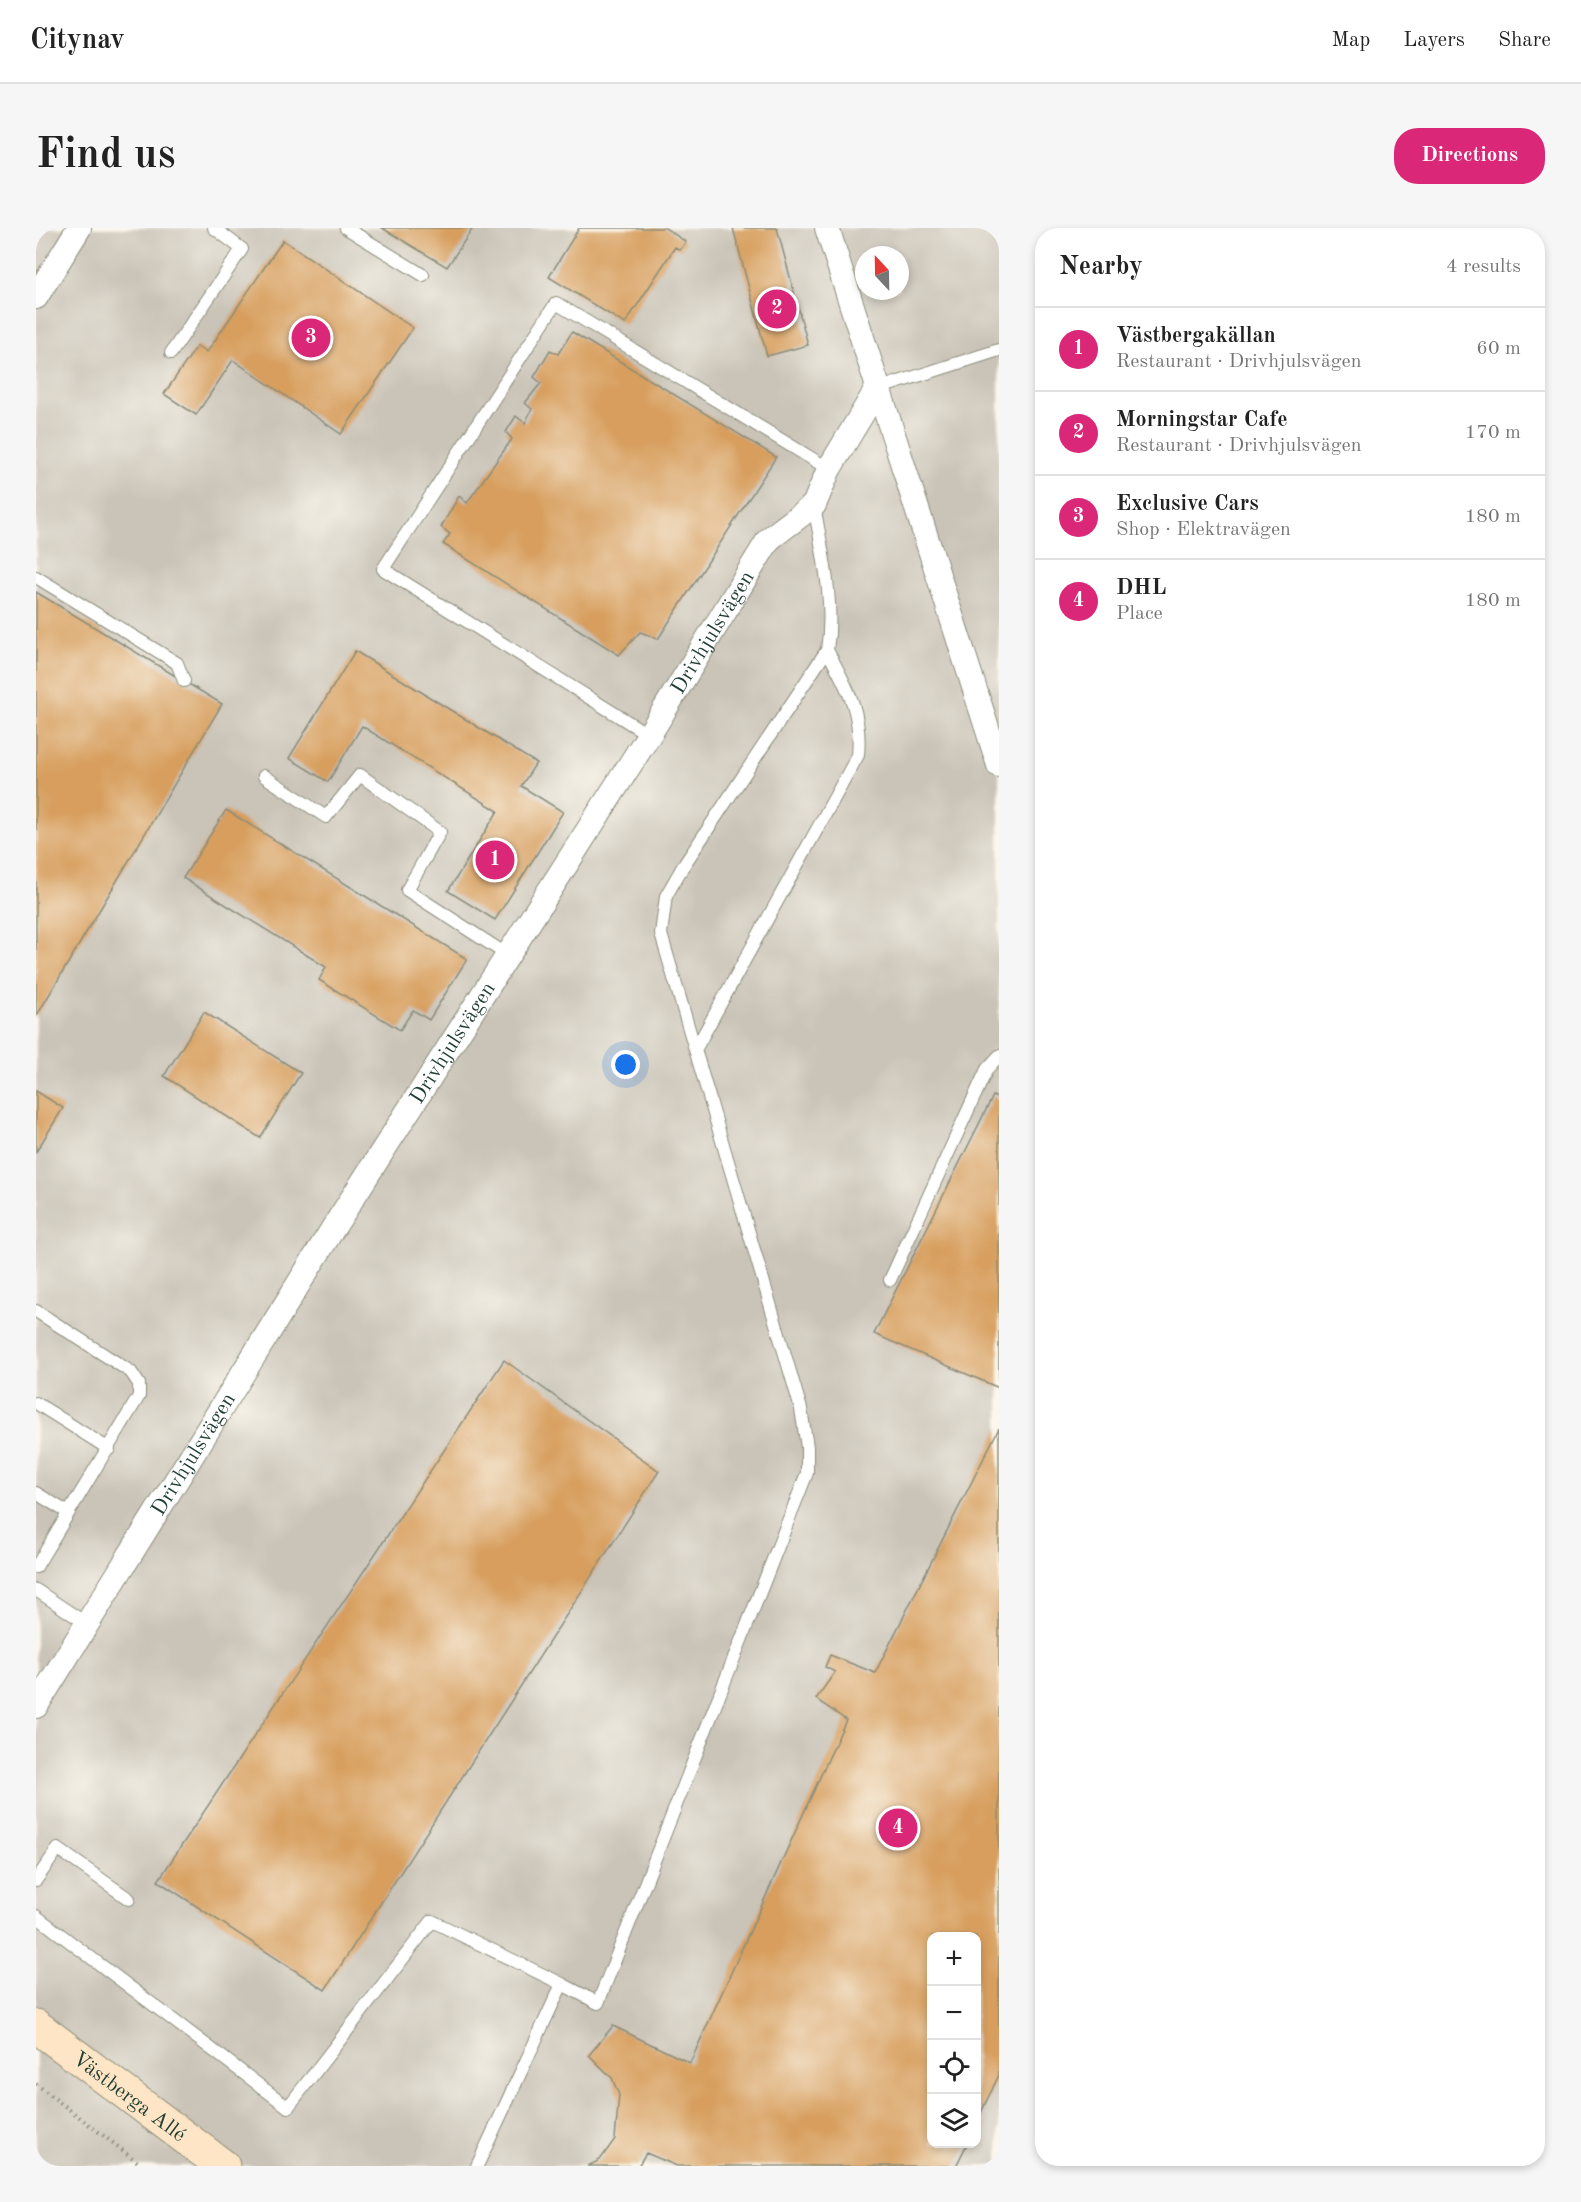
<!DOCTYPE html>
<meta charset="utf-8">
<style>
body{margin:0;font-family:"Old Standard TT",serif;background:#f6f6f6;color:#222}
.controls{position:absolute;right:18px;bottom:18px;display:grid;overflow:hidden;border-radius:12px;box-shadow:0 3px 9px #0003}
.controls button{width:54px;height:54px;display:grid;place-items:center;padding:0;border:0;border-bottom:2px solid #e0e0e0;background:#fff;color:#222;font:30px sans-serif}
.compass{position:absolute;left:819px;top:18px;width:54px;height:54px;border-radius:50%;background:#fff;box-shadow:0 3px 9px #0003;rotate:338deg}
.you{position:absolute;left:590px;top:837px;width:21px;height:21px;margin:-15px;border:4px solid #fff;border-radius:50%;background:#1a73e8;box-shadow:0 0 0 9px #1a73e833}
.badge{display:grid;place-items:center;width:39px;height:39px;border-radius:50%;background:#db2777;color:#fff;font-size:20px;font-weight:700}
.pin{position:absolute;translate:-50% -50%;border:3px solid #fff;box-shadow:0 2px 6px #0006}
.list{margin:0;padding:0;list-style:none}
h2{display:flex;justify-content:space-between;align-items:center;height:78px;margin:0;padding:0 24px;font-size:26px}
h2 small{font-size:20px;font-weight:400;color:#767676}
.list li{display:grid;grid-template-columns:39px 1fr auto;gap:18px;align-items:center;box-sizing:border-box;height:84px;padding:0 24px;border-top:2px solid #e0e0e0}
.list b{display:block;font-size:22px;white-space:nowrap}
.list p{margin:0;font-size:20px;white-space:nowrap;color:#767676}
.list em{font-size:20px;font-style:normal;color:#767676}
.icon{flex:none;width:33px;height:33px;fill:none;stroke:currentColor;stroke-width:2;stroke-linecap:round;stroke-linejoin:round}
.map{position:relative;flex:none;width:963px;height:1938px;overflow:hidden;border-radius:24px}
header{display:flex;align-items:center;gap:36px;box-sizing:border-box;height:84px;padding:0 30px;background:#fff;border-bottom:2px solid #e0e0e0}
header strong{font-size:28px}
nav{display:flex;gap:33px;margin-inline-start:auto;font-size:21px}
.intro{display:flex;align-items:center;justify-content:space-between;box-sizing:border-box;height:144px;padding:0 36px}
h1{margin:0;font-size:42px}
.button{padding:15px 27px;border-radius:24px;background:#db2777;color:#fff;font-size:21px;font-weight:700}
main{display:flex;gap:36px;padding:0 36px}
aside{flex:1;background:#fff;border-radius:24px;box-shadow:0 3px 9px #0003}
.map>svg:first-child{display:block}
</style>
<header>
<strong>Citynav</strong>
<nav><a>Map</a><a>Layers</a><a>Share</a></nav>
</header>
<div class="intro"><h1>Find us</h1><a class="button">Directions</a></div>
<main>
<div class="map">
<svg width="963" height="1938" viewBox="0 0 963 1938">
<rect width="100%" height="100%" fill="#fbf7ec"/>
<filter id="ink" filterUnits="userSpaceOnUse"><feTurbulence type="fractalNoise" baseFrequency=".0167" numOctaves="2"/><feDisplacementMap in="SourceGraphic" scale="12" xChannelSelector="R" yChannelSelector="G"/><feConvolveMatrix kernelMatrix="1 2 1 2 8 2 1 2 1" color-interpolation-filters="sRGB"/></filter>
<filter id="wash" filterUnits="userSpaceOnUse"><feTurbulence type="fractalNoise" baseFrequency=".008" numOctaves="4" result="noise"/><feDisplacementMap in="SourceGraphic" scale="24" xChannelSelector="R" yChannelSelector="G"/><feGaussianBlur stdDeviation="1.35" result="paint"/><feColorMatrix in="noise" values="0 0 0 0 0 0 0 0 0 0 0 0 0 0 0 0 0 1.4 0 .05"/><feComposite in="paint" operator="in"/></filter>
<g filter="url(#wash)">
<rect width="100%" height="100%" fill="#f4ddc1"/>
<!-- industrial -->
<path fill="#c9c3b8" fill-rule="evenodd" d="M0,0h963v1938h-963zM828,27h36v36h-36zM896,1708h44v208h-44z"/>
<g id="blocks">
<!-- building -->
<path fill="#d79e5d" d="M346,0h91l-26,39z
M543,0h86l21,14 -6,8 -5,-3 -50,77 -76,-47z
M697,0h44l31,117 -41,11z
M247,12l130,88 -72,106 -108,-74 -37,55 -32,-21 33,-48 10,6z
M536,104l204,125 -118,182 -18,-7 -21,23 -176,-111 7,-10 -9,-7 18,-31 8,7 45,-64 -6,-7 10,-16 9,7 7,-14 -7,-6 16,-20 -7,-6 16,-27 8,4z
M0,364l186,112 -186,313z
M319,423l181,112 -15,23 42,26 -68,108 -47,-29 50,-80 -136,-85 -34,56 -39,-24z
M190,582l241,149 -38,61 -16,-10 -13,20 -81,-50 7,-13 -143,-89z
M168,784l97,61 -41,65 -96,-62z
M0,863l27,17 -27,44z
M957,868l6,3v289l-125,-54z
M468,1132l155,111 -334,519 -167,-109z
M963,1200v647l-23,48v-187h-44v208h35l-11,22h-279l-31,-13 -8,13h-50l12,-6 15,-21 4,-44 -7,-17 -23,-23 24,-29 77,37 156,-343 -30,-21 19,-27 -10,-5 5,-12 45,18z"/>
</g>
</g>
<g filter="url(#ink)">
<use href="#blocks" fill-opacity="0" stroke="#8a8d7a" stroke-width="1.5"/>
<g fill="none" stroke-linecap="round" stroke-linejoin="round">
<defs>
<path id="lane" d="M310,0l77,47
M135,125l71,-104 -28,-21
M841,161l122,-39
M0,349l141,86 7,18
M613,507l-266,-166 173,-266 273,166
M228,548l62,41 34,-42 80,57 -33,58 102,66
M659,822l163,-295c4,-44 -11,-68 -31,-105
M854,1052l97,-211 12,-13
M0,1083l95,61 8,12v12l-103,171
M0,1175l73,46
M0,1265l31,19
M0,1362l51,34
M0,1652l22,-31 71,50
M0,1688l252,191 144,-186 130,63 -85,182
M526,1756l36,19 209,-530v-26l-6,-38 -140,-475 5,-38 16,-28 145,-218c8,-48 -5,-98 -13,-145"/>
<g id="street">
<path d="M791,0l172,537"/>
<path d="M0,69l43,-69"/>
<path id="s1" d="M0,1478l296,-476 317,-495 120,-196 45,-34 15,-36 48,-80"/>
</g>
<g id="secondary">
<path id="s2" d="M0,1798l187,140"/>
</g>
</defs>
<!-- lane casing -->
<use href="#lane" stroke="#8a8d7a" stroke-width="14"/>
<!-- street casing -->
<use href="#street" stroke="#8a8d7a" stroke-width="26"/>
<!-- secondary casing -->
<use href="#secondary" stroke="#8a8d7a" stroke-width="35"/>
<!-- path -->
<path stroke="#8a8d7a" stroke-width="4" stroke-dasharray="1.5 4.5" stroke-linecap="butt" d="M0,1856l107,82"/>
<!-- lane -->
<use href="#lane" stroke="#fff" stroke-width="12"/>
<!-- street -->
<use href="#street" stroke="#fff" stroke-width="24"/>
<!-- secondary -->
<use href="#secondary" stroke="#fee5c5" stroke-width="33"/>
</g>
</g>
<g text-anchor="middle" stroke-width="4.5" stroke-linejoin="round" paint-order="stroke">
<!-- street labels -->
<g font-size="21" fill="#1f3d34" stroke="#fbf7ec">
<text dy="7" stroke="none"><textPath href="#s1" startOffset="1269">Drivhjulsvägen</textPath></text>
<text dy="7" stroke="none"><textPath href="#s1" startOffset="783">Drivhjulsvägen</textPath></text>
<text dy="7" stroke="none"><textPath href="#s1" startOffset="297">Drivhjulsvägen</textPath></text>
<text dy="7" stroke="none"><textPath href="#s2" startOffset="117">Västberga Allé</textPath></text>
</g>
</g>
</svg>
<div class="controls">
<button>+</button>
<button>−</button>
<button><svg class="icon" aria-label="locate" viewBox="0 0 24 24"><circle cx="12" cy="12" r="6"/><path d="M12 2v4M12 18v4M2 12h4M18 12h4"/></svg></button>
<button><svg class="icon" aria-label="layers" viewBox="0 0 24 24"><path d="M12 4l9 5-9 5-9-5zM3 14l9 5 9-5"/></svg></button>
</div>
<svg class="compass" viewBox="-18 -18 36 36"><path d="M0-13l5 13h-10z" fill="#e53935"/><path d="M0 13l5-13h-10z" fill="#767676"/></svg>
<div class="you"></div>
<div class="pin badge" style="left:459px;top:632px">1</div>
<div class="pin badge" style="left:741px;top:81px">2</div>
<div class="pin badge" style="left:275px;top:110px">3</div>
<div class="pin badge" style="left:862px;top:1600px">4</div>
</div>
<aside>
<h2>Nearby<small>4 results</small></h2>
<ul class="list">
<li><span class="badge">1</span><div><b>Västbergakällan</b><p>Restaurant · Drivhjulsvägen</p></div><em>60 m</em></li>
<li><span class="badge">2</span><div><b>Morningstar Cafe</b><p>Restaurant · Drivhjulsvägen</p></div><em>170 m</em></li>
<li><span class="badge">3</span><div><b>Exclusive Cars</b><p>Shop · Elektravägen</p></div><em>180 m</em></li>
<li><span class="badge">4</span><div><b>DHL</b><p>Place</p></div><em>180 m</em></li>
</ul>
</aside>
</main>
